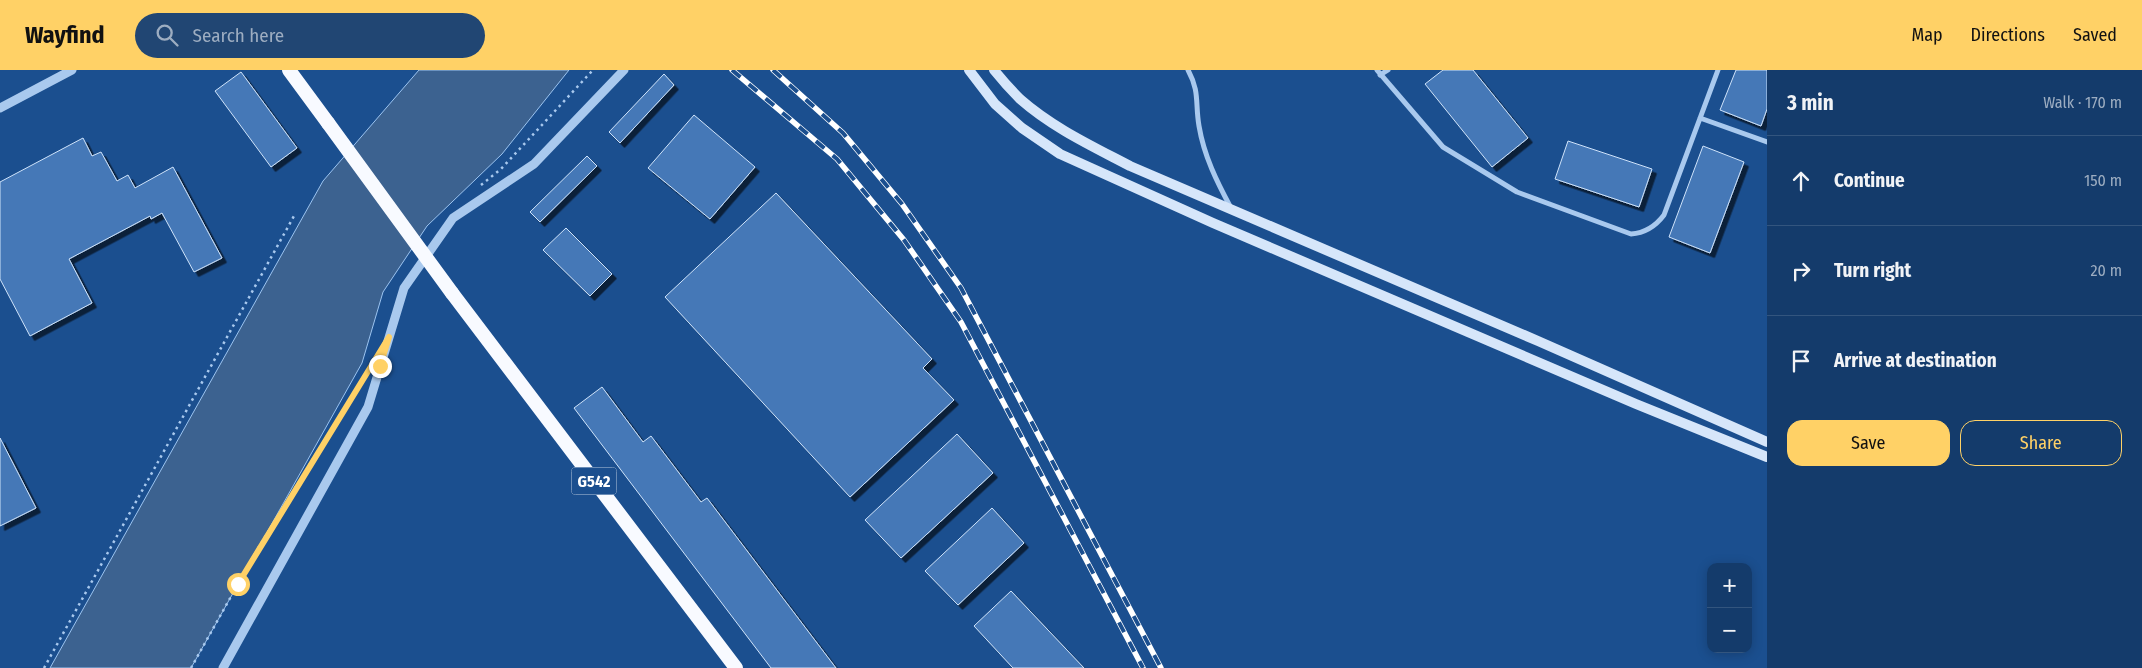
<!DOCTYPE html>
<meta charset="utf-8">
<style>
body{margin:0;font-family:"Fira Sans Condensed",sans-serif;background:#214673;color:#f1f3f6}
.controls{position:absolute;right:15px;bottom:15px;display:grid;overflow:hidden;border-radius:10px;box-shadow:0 2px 12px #0003}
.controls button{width:45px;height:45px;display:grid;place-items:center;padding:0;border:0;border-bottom:1px solid #33557e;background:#143b6b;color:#f1f3f6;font:25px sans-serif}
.stop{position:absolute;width:15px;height:15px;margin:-11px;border:4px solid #ffd166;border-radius:50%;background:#fff}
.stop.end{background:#ffd166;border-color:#fff;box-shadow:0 1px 5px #0008}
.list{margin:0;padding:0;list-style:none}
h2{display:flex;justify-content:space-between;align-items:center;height:65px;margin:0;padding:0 20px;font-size:21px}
h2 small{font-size:16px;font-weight:400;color:#9dadc1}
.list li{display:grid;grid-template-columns:32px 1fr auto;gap:15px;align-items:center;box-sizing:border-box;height:90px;padding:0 20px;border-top:1px solid #33557e}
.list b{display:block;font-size:19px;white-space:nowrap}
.list em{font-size:16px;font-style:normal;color:#9dadc1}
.actions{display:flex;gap:10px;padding:15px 20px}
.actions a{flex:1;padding:11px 0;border:1px solid #ffd166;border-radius:15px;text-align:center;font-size:18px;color:#ffd166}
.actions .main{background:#ffd166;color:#111}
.icon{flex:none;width:28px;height:28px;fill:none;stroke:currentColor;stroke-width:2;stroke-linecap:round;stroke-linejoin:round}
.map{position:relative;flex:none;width:1767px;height:598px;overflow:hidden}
header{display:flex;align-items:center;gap:30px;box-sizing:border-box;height:70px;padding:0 25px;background:#ffd166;color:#111}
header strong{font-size:24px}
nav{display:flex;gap:28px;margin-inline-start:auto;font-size:18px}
.search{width:350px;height:45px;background:#214673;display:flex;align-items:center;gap:12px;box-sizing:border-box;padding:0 18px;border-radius:28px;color:#9dadc1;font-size:19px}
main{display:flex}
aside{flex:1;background:#143b6b}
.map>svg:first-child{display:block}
</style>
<header>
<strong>Wayfind</strong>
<div class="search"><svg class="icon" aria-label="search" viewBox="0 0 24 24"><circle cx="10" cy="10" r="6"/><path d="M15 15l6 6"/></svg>Search here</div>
<nav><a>Map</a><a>Directions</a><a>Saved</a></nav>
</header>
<main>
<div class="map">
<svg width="1767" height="598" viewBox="0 0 1767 598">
<defs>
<filter id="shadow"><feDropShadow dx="4.5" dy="4.5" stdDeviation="0" flood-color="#0009"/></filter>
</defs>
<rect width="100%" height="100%" fill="#1b4f8f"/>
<!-- water -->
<path fill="#3c6290" stroke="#9cc4f0" d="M419,0h150l-67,84 -75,72 -44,66 -21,71 -171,305h-141l273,-487z"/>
<!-- building -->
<path fill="#4478b7" stroke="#cfe3fa" filter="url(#shadow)" d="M1443,0h30l55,68 -36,29 -67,-83z
M1736,0h31v39l-6,17 -41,-16z
M241,2l56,76 -26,19 -56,-76z
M664,4l10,11 -54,58 -11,-11z
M694,45l61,52 -45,52 -62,-51z
M83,68l9,18 9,-4 16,29 11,-6 7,13 38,-21 49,91 -28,14 -32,-59 -11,6 -1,-3 -81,43 23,44 -62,33 -30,-57v-97z
M1568,71l84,28 -13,38 -84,-28z
M1703,76l41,16 -34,91 -41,-16z
M587,86l10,10 -57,56 -10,-10z
M776,123l156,166 -9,9 31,32 -104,97 -185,-200z
M566,158l46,46 -22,22 -47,-46z
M602,317l41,55 8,-6 50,66 6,-4 129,170h-65l-197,-260z
M957,364l36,39 -92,85 -36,-38z
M0,368l36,70 -36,18z
M992,438l32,35 -66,62 -33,-34z
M1011,521l73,77h-71l-39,-42z"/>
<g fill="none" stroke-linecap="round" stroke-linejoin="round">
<!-- path -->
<path stroke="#a9c9ee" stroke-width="2.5" stroke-dasharray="2.5 4" stroke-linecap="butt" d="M481,115l20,-16 92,-99
M44,598l250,-452
M191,598l66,-118 109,-177"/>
<!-- minor -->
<path stroke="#a9c9ee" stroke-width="5" d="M1188,0c12,22 7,33 11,56 5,30 18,56 32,82
M1377,0l66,77 74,45 114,42c14,-1 24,-7 33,-19l54,-145
M1380,5l8,-5
M1700,48l67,24"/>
<!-- tertiary -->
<path stroke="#a9c9ee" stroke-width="9" d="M0,38l72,-38
M223,598l145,-261 36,-119 49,-70 81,-54 90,-94"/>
<!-- secondary -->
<path stroke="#d6e6fa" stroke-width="10" d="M969,0l26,34 27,24 38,26 153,69 423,181 131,53
M994,0c8,10 17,20 26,29 33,29 72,47 110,67l408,175 229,101"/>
<!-- trunk -->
<path stroke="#f8faff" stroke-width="14" d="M289,0l39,53
M452,223l284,375"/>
<defs>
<path id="rail" d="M732,0l105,89 67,81 57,82 182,346
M773,0l70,63 59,71 59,84 200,380"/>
</defs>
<!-- rail casing -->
<use href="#rail" stroke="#fff" stroke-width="5.5"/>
<!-- rail -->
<use href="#rail" stroke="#1b4f8f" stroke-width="4" stroke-dasharray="11" stroke-linecap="butt"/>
<!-- trunk-bridge -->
<path stroke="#f8faff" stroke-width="14" d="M328,53l124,170"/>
</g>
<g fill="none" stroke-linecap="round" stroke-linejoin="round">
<!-- route -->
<path stroke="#ffd166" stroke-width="6" d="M238,514l151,-247 -9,29"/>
</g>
<g text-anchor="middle" stroke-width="4" stroke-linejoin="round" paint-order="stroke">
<!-- shield labels -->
<rect fill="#1b4f8f" stroke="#bbcadd" stroke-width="1" x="571.5" y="397.5" width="45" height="27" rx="4"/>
<g font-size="16" font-weight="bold" fill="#fff">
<text x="594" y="417">G542</text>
</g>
</g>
</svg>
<div class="controls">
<button>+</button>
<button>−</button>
</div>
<div class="stop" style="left:238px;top:514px"></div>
<div class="stop end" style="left:380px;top:296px"></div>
</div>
<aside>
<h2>3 min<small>Walk · 170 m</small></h2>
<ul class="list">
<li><svg class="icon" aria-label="ahead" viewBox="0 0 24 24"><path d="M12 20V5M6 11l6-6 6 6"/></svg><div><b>Continue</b></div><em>150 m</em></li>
<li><svg class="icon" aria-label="right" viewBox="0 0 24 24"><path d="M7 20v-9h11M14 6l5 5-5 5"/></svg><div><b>Turn right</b></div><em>20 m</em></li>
<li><svg class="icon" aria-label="arrive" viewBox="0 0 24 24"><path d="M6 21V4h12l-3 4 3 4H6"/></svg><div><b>Arrive at destination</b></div></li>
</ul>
<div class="actions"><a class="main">Save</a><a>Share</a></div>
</aside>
</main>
